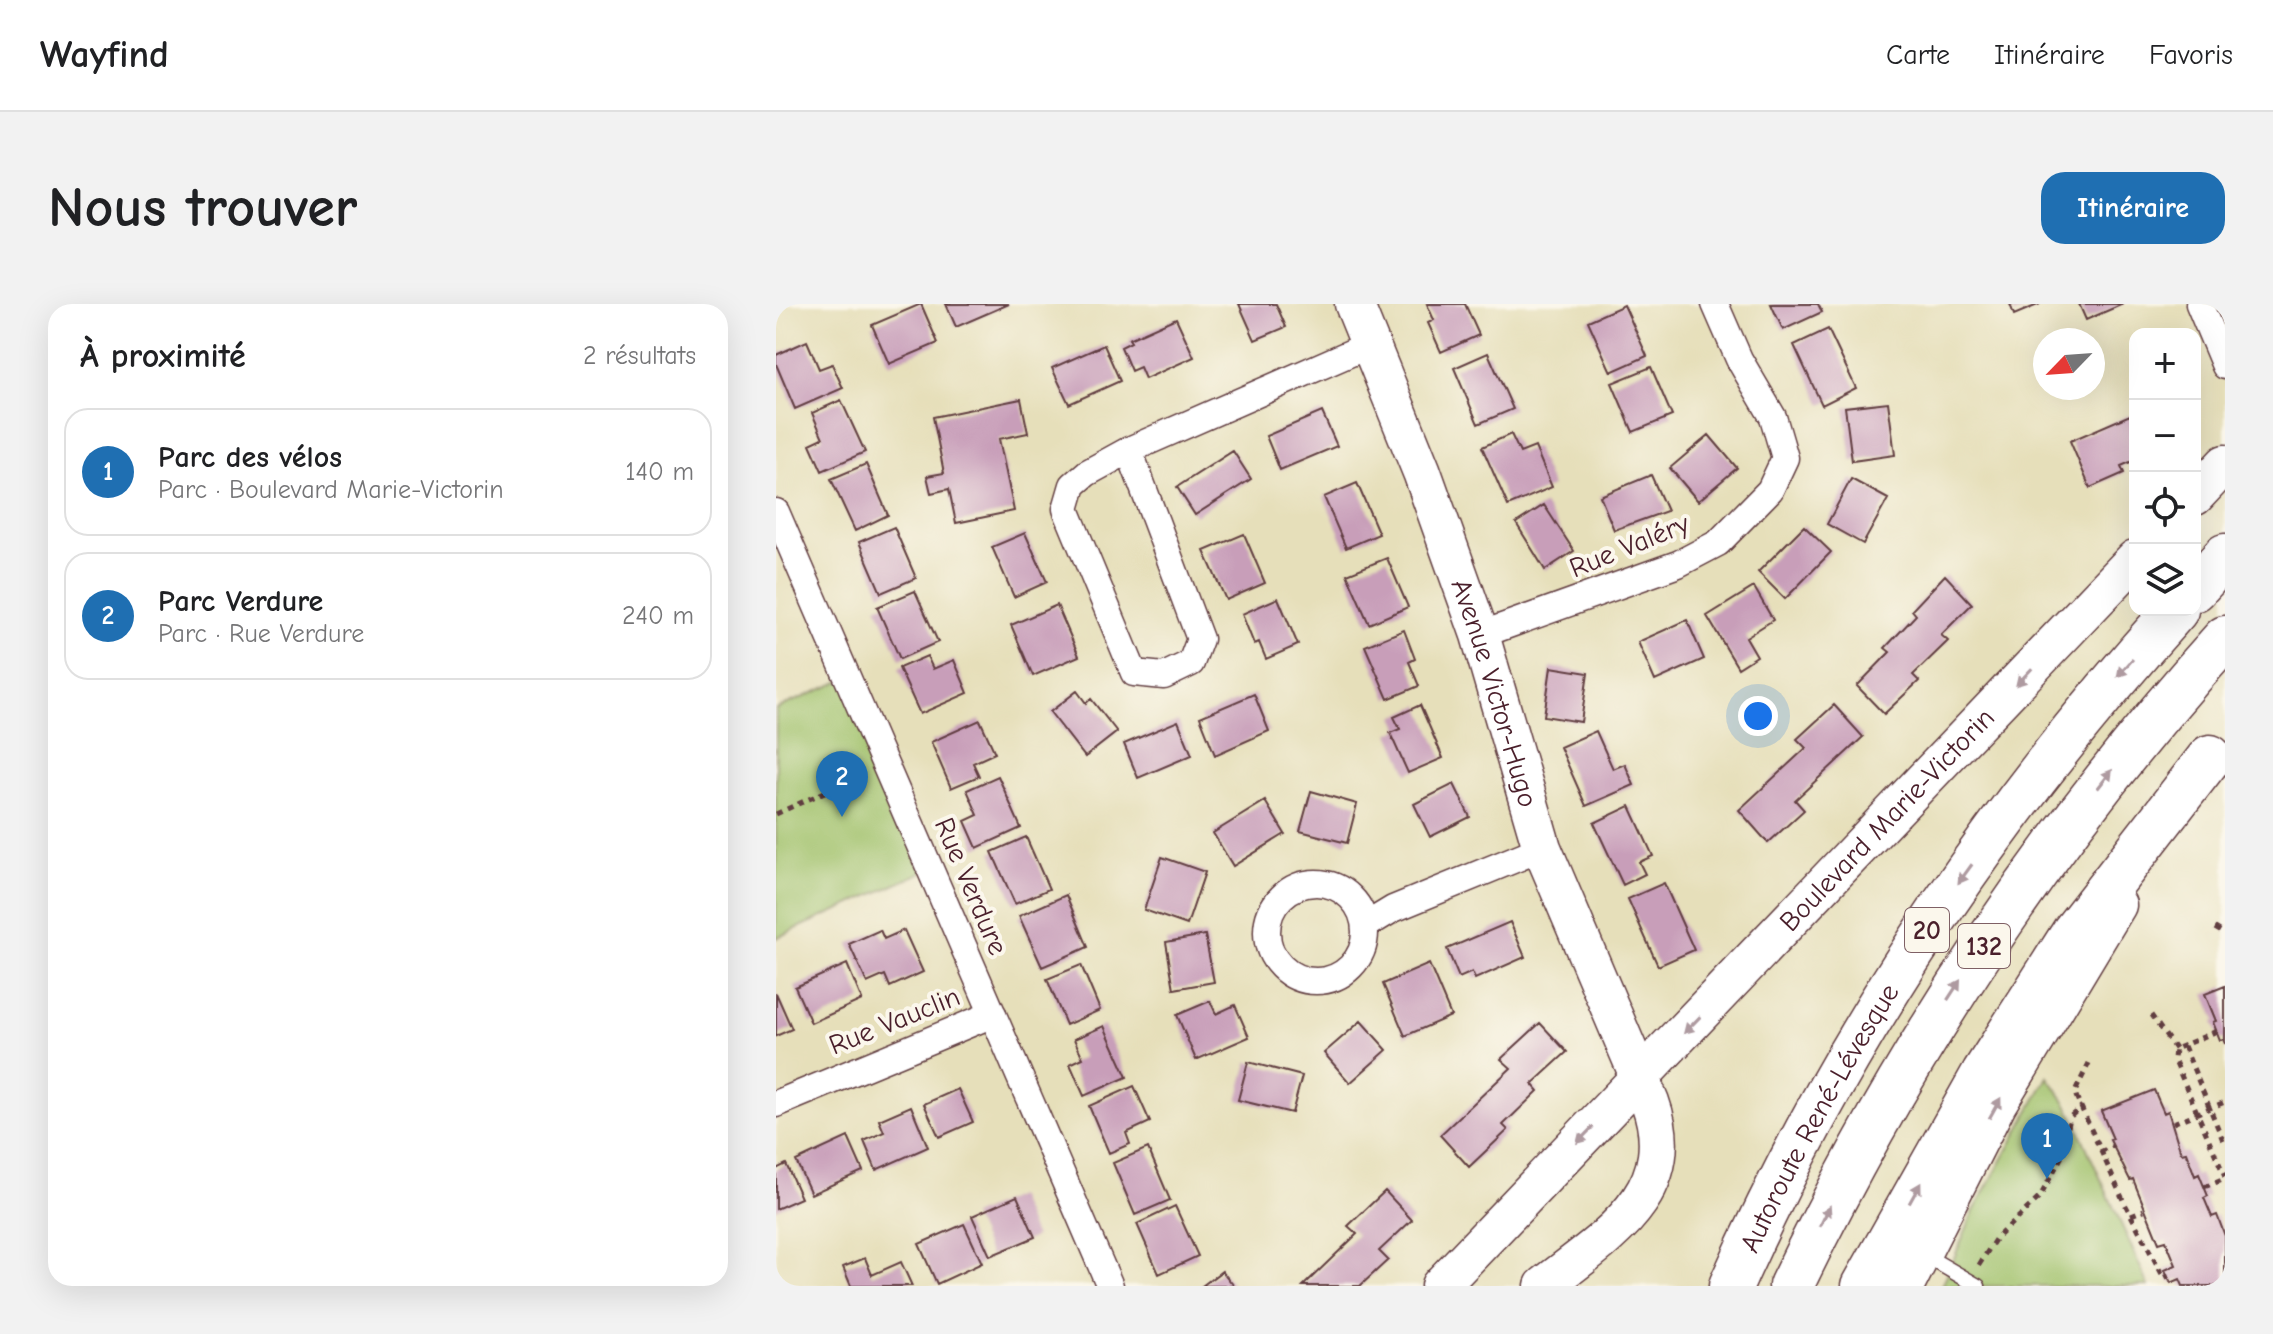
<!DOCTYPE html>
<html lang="fr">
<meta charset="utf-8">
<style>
body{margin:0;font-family:"Comic Neue",sans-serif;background:#f2f2f2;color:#202124}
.controls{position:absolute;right:24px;top:24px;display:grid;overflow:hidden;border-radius:16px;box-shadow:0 8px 32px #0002}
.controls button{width:72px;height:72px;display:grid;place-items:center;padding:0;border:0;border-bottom:2px solid #e0e0e0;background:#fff;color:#202124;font:40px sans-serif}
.compass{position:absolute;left:1257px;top:24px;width:72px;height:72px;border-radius:50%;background:#fff;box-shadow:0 8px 32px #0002;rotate:245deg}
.you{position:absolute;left:982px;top:412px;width:28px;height:28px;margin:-20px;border:6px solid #fff;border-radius:50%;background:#1a73e8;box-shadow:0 0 0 12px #1a73e833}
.badge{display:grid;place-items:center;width:52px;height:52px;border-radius:50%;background:#1f6fb2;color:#fff;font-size:26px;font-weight:700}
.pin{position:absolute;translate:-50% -66px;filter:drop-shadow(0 2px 4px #0008)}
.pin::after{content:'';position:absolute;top:42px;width:28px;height:24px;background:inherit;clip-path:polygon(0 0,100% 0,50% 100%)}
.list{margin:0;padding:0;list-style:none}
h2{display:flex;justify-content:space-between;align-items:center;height:104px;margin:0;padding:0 32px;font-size:34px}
h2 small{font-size:26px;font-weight:400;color:#757577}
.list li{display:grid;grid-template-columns:52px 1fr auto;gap:24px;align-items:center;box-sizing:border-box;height:128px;margin:0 16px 16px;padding:0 16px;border:2px solid #e0e0e0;border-radius:24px}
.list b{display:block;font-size:30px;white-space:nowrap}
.list p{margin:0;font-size:26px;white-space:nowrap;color:#757577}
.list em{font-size:26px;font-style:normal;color:#757577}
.icon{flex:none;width:44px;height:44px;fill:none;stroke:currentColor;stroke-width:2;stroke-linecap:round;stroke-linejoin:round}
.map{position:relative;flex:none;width:1449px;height:982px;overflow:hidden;border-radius:24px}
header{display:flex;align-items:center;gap:48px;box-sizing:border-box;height:112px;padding:0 40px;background:#fff;border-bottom:2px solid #e0e0e0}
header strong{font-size:38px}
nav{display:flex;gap:44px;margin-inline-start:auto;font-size:28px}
.intro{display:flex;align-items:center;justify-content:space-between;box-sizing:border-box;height:192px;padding:0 48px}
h1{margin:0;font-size:56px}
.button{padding:20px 36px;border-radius:24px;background:#1f6fb2;color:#fff;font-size:28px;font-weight:700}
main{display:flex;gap:48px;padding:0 48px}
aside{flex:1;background:#fff;border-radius:24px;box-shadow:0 8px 32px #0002}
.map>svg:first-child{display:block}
</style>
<header>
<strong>Wayfind</strong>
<nav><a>Carte</a><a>Itinéraire</a><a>Favoris</a></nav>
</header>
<div class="intro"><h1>Nous trouver</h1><a class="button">Itinéraire</a></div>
<main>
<aside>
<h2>À proximité<small>2 résultats</small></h2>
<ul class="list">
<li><span class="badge">1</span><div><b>Parc des vélos</b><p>Parc · Boulevard Marie-Victorin</p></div><em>140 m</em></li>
<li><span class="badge">2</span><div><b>Parc Verdure</b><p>Parc · Rue Verdure</p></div><em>240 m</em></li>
</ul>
</aside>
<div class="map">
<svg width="1449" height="982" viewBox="0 0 1449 982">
<rect width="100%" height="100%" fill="#fbf7ec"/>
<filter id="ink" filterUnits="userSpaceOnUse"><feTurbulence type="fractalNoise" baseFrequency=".0125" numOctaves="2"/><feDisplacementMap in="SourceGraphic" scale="16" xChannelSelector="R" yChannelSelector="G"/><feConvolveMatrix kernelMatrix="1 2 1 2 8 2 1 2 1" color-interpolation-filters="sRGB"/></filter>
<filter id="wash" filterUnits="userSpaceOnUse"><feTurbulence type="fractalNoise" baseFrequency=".006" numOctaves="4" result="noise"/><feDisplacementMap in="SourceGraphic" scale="32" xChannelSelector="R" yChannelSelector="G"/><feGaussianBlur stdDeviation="1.8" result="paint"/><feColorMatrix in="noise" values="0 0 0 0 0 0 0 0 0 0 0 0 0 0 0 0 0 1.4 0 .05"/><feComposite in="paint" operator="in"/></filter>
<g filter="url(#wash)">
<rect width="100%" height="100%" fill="#e6dfba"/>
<!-- green -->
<path fill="#a0c16a" stroke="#75704a" stroke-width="2" d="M72,374l82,191 -154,69v-229z
M1272,773l19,27 82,182h-207l32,-75z"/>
<g id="blocks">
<!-- building -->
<path fill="#c89eb9" d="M145,0l17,39 -49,21 -17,-39z
M170,0h63l-53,23z
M463,0h37l10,23 -31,13z
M651,0h38l14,31 -38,17 -13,-29 6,-3z
M995,0h47l4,8 -39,18z
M1234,0h30l-26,11z
M1303,0h44l-37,16z
M848,1l23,51 -36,16 -23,-51z
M400,14l18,39 -49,22 -5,-12 -9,4 -10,-24 10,-5 -2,-3z
M1052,25l28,59 -34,17 -28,-60z
M31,37l12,28 13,-5 11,24 -48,21 -19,-45v-9z
M328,41l16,36 -51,23 -17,-36z
M712,49l25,56 -35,15 -24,-56z
M875,63l21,49 -39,16 -21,-49z
M245,95l7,34 -29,6 15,72 -58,12 -7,-34 -18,4 -4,-17 17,-3 -11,-56z
M65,96l24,52 -43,19 -12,-27 13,-6 -11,-25z
M1112,98l7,53 -43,6 -7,-54z
M546,108l15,34 -57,24 -14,-34z
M1354,111l5,11v34l-14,6 3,7 -34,15 -20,-47z
M735,130l9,19 15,-6 17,40 -44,19 -26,-59z
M933,131l28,33 -39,33 -28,-33z
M457,147l18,28 -56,36 -18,-28z
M90,160l22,51 -33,16 -24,-52z
M875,171l16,36 -53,19 -14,-34z
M1075,175l37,20 -25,45 -36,-20z
M581,179l22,51 -33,14 -22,-51z
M768,201l30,46 -29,19 -29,-47z
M1028,222l27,26 -46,47 -27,-27z
M118,223l22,51 -35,15 -22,-51z
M249,229l22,49 -33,15 -22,-50z
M468,230l21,49 -39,17 -22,-49z
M611,254l21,49 -39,17 -22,-50z
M1169,271l27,29 -31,31 7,6 -35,34 6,6 -35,33 -27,-28 33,-34 -5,-4 31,-33 -4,-5z
M978,283l19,33 -27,17 11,19 -19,12 -31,-52z
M139,287l23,51 -38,17 -23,-52z
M502,294l20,47 -32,14 -7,-17 -5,2 -12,-30z
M281,301l22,51 -46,20 -22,-51z
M911,316l17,39 -49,22 -17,-39z
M628,326l11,29 -6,3 10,24 -31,13 -23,-53z
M151,352l6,13 21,-9 14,33 -48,21 -21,-46z
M775,363l37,6 -7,49 -37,-6z
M301,387l9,12 5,-4 26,33 -32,25 -35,-45z
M478,390l15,37 -54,24 -15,-38z
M644,401l23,53 -35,15 -18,-40 10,-4 -6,-12z
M1058,401l29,32 -68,63 9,10 -36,33 -29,-33 67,-62 -9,-9z
M204,416l15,33 -22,10 6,13 -28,12 -20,-46z
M402,417l14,34 -54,23 -14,-34z
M820,427l17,38 12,-5 9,21 -48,21 -26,-59z
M222,472l23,52 -44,20 -12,-27 13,-6 -11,-25z
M678,480l16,33 -40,20 -16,-33z
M535,487l46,13 -10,39 -47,-12z
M489,497l20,33 -52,32 -20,-33z
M854,502l23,50 -14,6 6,12 -22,11 -29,-62z
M250,533l23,52 -34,15 -23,-52z
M386,553l43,15 -18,53 -43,-15z
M888,579l30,67 -36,16 -30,-67z
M290,591l22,52 -46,20 -23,-51z
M734,618l15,35 -50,22 -3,-7 -13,6 -12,-29z
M104,626l4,9 20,-9 19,42 -33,15 -5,-12 -18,8 -18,-39z
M429,631l9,47 -40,7 -8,-47z
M71,660l15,36 -51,23 -16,-36z
M653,660l22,52 -46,20 -22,-52z
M305,661l19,45 -34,15 -19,-46z
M1449,682v58l-2,-5 -3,1 -7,-18 3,-1 -11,-27z
M0,689l16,36 -16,7z
M434,697l6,13 19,-9 14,32 -53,23 -19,-45z
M585,717l26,29 -37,33 -26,-30z
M764,719l27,29 -35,32 6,7 -35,34 5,5 -39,37 -29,-32 71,-67 -10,-9z
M328,722l23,51 -43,19 -14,-32 13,-6 -9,-19z
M472,758l54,14 -10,37 -54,-13z
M358,782l16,36 -24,11 4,11 -21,9 -20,-47z
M182,785l15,33 -34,15 -15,-33z
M1378,786l10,23 4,-2 13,42 5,-1 9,24 4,-2 9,22 -4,2 8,19 5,-2 8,21v50h-42l-3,-7 -9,4 -6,-13 11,-5 -10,-24 -7,2 -26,-64 -3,1 -20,-40 3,-1 -12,-28z
M135,802l17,41 -52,23 -12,-29 20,-9 -5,-12z
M72,833l15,34 -52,23 -15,-33z
M372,844l22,52 -35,15 -22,-52z
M10,860l15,34 -25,11v-40z
M609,887l27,29 -33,31 9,9 -28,26h-57l54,-52 -9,-8z
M241,892l18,41 -45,19 -18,-40z
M399,902l23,50 -39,18 -22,-50z
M188,920l18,39 -45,21 -18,-40z
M89,954l7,17 29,-13 11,24h-61l-8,-19z
M446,967l12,15h-32z"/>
</g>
</g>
<g filter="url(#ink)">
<use href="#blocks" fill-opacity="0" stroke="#613c40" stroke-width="2"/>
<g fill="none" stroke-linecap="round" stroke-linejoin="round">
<defs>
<path id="lane" d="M1145,949l57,33"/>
<path id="street" d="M1423,0l26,62
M353,146l71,189 -9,24 -27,13 -30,-3 -68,-164 7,-24 14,-12 42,-23 242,-106
M0,208l334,774
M704,331l198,-71 40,-21 52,-53 15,-32 -12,-41 -34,-58 -24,-55
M491 628a49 49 0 1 1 98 0a49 49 0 1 1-98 0Z
M589,622l28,-17 149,-61
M0,800l217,-90"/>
<g id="secondary">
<path id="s1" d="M578,0l68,168 58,163 62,213 108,254c33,91 -45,136 -106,184"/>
<path d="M1419,192l30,-32"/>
<path id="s2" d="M664,982l695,-727"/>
<path d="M1129,982l92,-182 120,-199"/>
</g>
<g id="highway">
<path d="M1419,285l30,-33"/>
<path id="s3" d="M955,982c110,-248 264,-475 445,-676"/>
<path d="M1015,982c114,-237 258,-453 434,-648"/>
<path d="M1088,982l120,-213 90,-141 136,-175"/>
</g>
</defs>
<!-- lane casing -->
<use href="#lane" stroke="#613c40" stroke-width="17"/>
<!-- street casing -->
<use href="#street" stroke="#613c40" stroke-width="29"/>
<!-- secondary casing -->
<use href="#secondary" stroke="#613c40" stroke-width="41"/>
<!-- highway casing -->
<use href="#highway" stroke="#613c40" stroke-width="47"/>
<!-- path -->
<path stroke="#613c40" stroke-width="5" stroke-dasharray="6 6" stroke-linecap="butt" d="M0,510l86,-39
M1439,624l10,6
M1375,711l24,34
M1441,727l-42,18 -1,10 51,118
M1408,742l41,99
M1313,759l-14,29 1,4 48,106 40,76 4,-2
M1397,819l52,-21
M1324,848l13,-6
M1428,883l21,-8
M1355,911l13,-5
M1203,961l17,-27 44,-41 23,-43 7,-37 12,-11"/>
<!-- lane -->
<use href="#lane" stroke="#fff" stroke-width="14"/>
<!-- street -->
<use href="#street" stroke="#fff" stroke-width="26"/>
<!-- secondary -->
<use href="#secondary" stroke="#fff" stroke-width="38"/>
<!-- highway -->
<use href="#highway" stroke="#fff" stroke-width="44"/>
</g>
<!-- one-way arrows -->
<defs><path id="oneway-solid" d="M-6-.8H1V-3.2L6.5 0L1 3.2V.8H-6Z" transform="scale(2)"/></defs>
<g fill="#ae9aa0">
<use href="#oneway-solid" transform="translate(1349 364) rotate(131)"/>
<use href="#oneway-solid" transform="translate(1248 373) rotate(133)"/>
<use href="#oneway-solid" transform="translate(1329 475) rotate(-52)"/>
<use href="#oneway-solid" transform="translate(1189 570) rotate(126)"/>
<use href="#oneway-solid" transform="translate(1178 686) rotate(-57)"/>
<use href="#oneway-solid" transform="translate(916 721) rotate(134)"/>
<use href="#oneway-solid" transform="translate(1219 804) rotate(-61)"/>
<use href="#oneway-solid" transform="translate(809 831) rotate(134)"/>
<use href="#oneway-solid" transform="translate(1139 889) rotate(-61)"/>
<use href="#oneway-solid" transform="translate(1049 912) rotate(-64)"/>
</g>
</g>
<g text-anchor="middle" stroke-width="8" stroke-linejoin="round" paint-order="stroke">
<!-- shield labels -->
<g fill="#fbf7ec" stroke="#7f6065" stroke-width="2">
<rect x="1129" y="604" width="44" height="44" rx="6"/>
<rect x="1182" y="620" width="52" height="44" rx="6"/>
</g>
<g font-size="26" font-weight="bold" fill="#4a1f2b">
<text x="1151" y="635">20</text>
<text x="1208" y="651">132</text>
</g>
<!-- street labels -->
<g font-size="28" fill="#4a1f2b" stroke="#fbf7ec">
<text transform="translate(853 241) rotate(-22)" y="10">Rue Valéry</text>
<text dy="10" stroke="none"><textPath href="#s1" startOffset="414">Avenue Victor-Hugo</textPath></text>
<text dy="10" stroke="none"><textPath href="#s2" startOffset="646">Boulevard Marie-Victorin</textPath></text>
<text transform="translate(196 582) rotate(67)" y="10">Rue Verdure</text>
<text transform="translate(118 716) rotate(-22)" y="10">Rue Vauclin</text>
<text dy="10" stroke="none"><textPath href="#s3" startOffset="190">Autoroute René-Lévesque</textPath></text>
</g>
</g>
</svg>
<div class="controls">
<button>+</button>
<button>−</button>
<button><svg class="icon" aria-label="locate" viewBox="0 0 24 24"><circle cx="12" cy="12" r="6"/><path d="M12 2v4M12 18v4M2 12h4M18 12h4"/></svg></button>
<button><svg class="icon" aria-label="layers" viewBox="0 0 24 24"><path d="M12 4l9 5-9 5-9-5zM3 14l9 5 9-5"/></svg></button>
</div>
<svg class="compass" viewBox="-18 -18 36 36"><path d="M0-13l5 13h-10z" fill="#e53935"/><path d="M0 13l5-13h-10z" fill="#757577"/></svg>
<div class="you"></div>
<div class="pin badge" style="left:1271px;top:875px">1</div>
<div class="pin badge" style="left:66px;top:513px">2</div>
</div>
</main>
